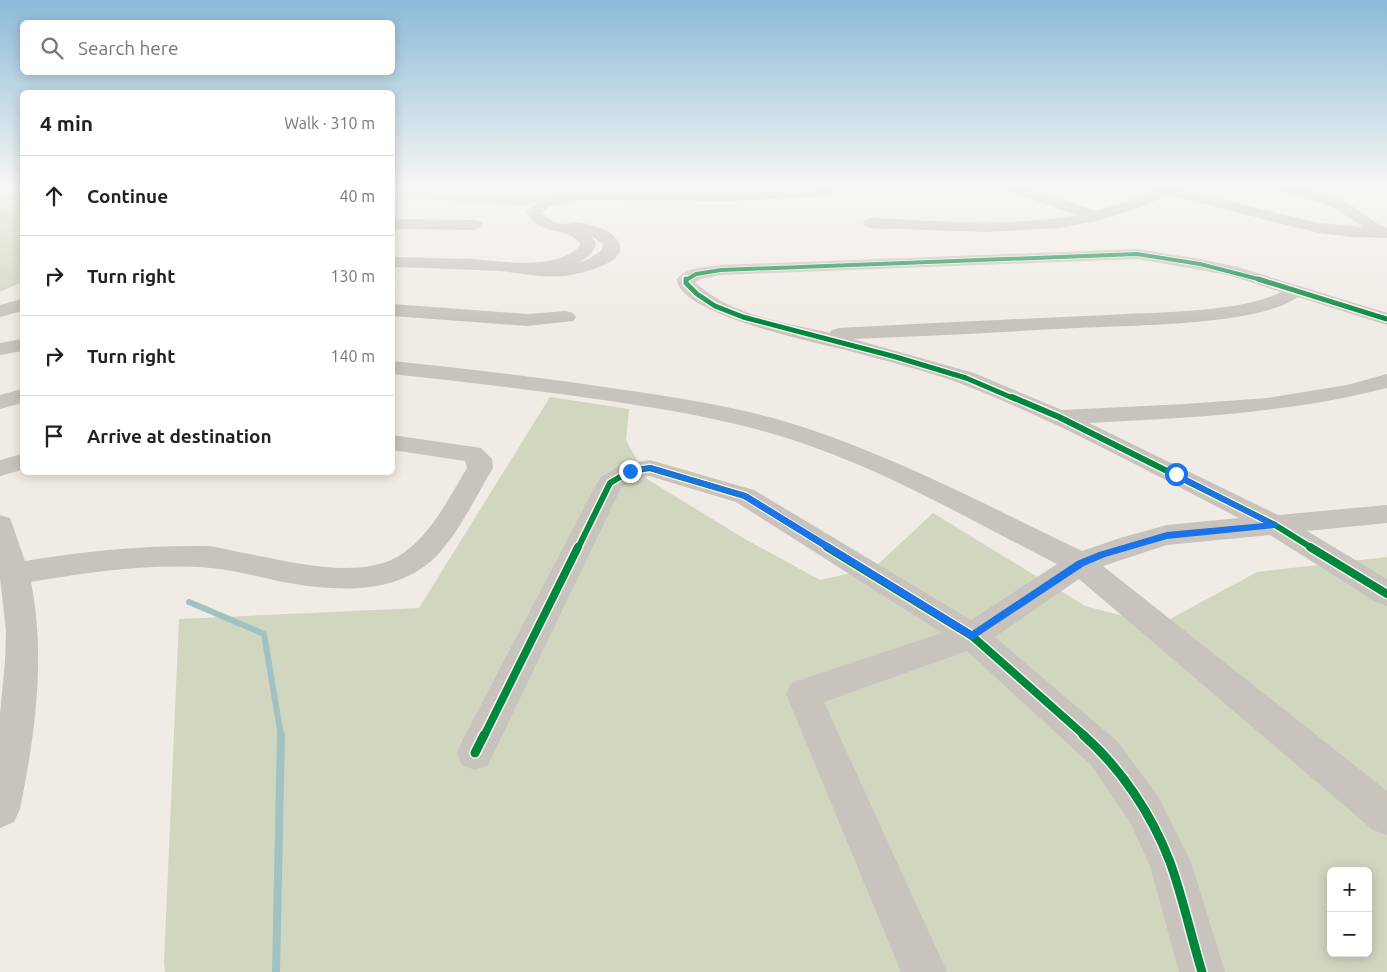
<!DOCTYPE html>
<meta charset="utf-8">
<style>
body{margin:0;font-family:Ubuntu,sans-serif;background:#f2f2f2;color:#222}
.controls{position:absolute;right:15px;bottom:15px;display:grid;overflow:hidden;border-radius:8px;box-shadow:0 2px 12px #0003}
.controls button{width:45px;height:45px;display:grid;place-items:center;padding:0;border:0;border-bottom:1px solid #e0e0e0;background:#fff;color:#222;font:25px sans-serif}
.stop{position:absolute;width:15px;height:15px;margin:-11px;border:4px solid #1a73e8;border-radius:50%;background:#fff}
.stop.end{background:#1a73e8;border-color:#fff;box-shadow:0 1px 5px #0008}
.list{margin:0;padding:0;list-style:none}
h2{display:flex;justify-content:space-between;align-items:center;height:65px;margin:0;padding:0 20px;font-size:21px}
h2 small{font-size:16px;font-weight:400;color:#767676}
.list li{display:grid;grid-template-columns:32px 1fr auto;gap:15px;align-items:center;box-sizing:border-box;height:80px;padding:0 20px;border-top:1px solid #e0e0e0}
.list b{display:block;font-size:19px;white-space:nowrap}
.list em{font-size:16px;font-style:normal;color:#767676}
.icon{flex:none;width:28px;height:28px;fill:none;stroke:currentColor;stroke-width:2;stroke-linecap:round;stroke-linejoin:round}
.map{position:relative;flex:none;width:1387px;height:972px;overflow:hidden}
.search{position:absolute;background:#fff;box-shadow:0 2px 12px #0003;left:20px;top:20px;width:375px;height:55px;display:flex;align-items:center;gap:12px;box-sizing:border-box;padding:0 18px;border-radius:8px;color:#767676;font-size:19px}
.panel{position:absolute;background:#fff;box-shadow:0 2px 12px #0003;left:20px;top:90px;width:375px;height:385px;border-radius:8px}
.map>svg:first-child{display:block}
</style>
<div class="map">
<svg width="1387" height="972" viewBox="0 0 1387 972">
<rect width="100%" height="100%" fill="#f0ebe5"/>
<!-- green -->
<path fill="#d1d6bf" fill-rule="evenodd" d="M0,186h22v96l-22,10z
M392,186h180l-3,7 -25,5 -18,8 -133,-9z
M550,397l79,12 -3,31 21,39 98,60 75,41 54,-12 59,-55 152,93 74,19 98,-53 130,-15v415h-1222l-1,-9 15,-344 240,-11zM1331,871h37v82h-37z"/>
<g fill="none" stroke-linecap="round" stroke-linejoin="round">
<!-- stream-far1 -->
<path stroke="#a1c2c1" stroke-width="6" d="M189,602l75,32 17,102"/>
<!-- stream -->
<path stroke="#a1c2c1" stroke-width="8" d="M276,972l5,-237"/>
<!-- minor -->
<path fill="#c9c3be" fill-rule="evenodd" d="M999,186h20l77,25 31,-9 25,-11 -7,-2 -2,-3h23l153,37 44,4 -27,-18 -32,-12 -38,-8 -2,-3c27,-3 59,4 83,17 14,8 26,20 40,25v10l-35,-1 -33,-4 -151,-38 -31,14 -41,12 -36,7 -76,4 -113,-4 -6,-2 -2,-3 2,-3 6,-2c68,3 138,9 206,-3l-76,-26z
M1373,186h14v5l-12,-2z
M828,189l5,1 2,3 -2,3 -105,5 -150,-1 -28,6 -8,7c5,6 16,12 24,11 2,0 4,-2 7,-2 14,1 37,6 45,19 14,22 -40,33 -53,35 -22,2 -44,-3 -65,-5 -36,-2 -72,-3 -108,-4v-10c26,1 52,1 78,2 32,2 84,12 109,-12l1,-4c-15,-18 -38,-5 -54,-31l14,-12 38,-8 150,1zM591,236l12,8 -1,6 -13,9 -12,4c9,-4 17,-10 19,-20z
M392,219l83,1 6,2 2,3 -2,3 -6,2 -83,-1z
M1137,249l63,10 38,8 149,46v12l-89,-28c-40,29 -169,28 -221,31 -75,4 -150,8 -224,11l121,34 88,37 123,-6 82,-6 80,-13 40,-11v14c-98,25 -197,30 -298,35l189,92 109,-10v18l-80,8 80,48v27l-11,-4 -106,-67 -103,10 -64,21 284,225v44l-14,-5 -294,-251 -84,58 122,104 41,55 33,66 34,110h-46l-29,-106 -20,-44 -39,-57 -124,-114 -143,51 123,270h-46l-115,-278 5,-11 151,-50 -206,-131 -87,-26 -12,2 -16,10 -133,277 -13,5 -13,-5 -5,-12 5,-12 135,-258 4,-6 20,-12 29,-5 104,30 217,130 86,-56c-87,-44 -173,-95 -267,-125 -56,-18 -114,-28 -173,-37 -75,-11 -149,-20 -225,-28v-13c78,8 156,17 233,29 62,9 125,19 184,39 95,32 183,79 273,122l38,-13 47,-13 72,-7c-92,-47 -183,-98 -280,-135 -35,-13 -73,-22 -109,-32 -29,-7 -174,-37 -173,-72 9,-12 30,-12 44,-14zM1137,259l91,16 53,17c-40,21 -126,20 -173,23 -89,4 -179,8 -269,13l-7,2 -3,3c-45,-11 -99,-17 -134,-51l6,-3 20,-4z
M22,299v12l-22,6v-12z
M392,304l136,10 38,-3 7,2 3,4 -3,4 -45,5 -136,-10z
M22,339v12l-22,4v-12z
M22,389v14l-22,6v-14z
M392,435l89,13 11,11 1,9c-17,28 -31,59 -52,83 -38,44 -99,41 -152,32 -25,-4 -52,-13 -78,-15 -57,-5 -123,4 -180,14 15,76 4,152 -11,227l-6,13 -14,6v-114l5,-53 1,-30 -6,-53v-63l10,3 15,43c60,-10 121,-16 182,-15 13,1 25,5 37,7 44,8 112,27 153,4 33,-19 51,-58 70,-89l-2,-7 -73,-11z
M22,454v16l-22,6v-16z"/>
<defs>
<path id="cycleway-far4" d="M686,280l10,-6 25,-4 416,-16 63,10 62,16"/>
<path id="cycleway-far3" d="M686,279v4l11,11 18,12 28,11 153,40 70,21 49,21
M1258,279l129,40"/>
<path id="cycleway-far2" d="M1012,397l47,20 216,108 37,23
M578,548l32,-65 20,-12 20,-3 95,28 84,52"/>
<path id="cycleway-far1" d="M827,547l145,89 113,100
M1310,547l77,47
M484,736l94,-189"/>
<path id="cycleway" d="M1083,735c38,33 69,80 87,127 13,36 21,74 32,110
M475,753l9,-18"/>
</defs>
<!-- cycleway-far4 casing -->
<use href="#cycleway-far4" stroke="#fbf5ee" stroke-width="5.5"/>
<!-- cycleway-far3 casing -->
<use href="#cycleway-far3" stroke="#fbf5ee" stroke-width="8"/>
<!-- cycleway-far2 casing -->
<use href="#cycleway-far2" stroke="#fbf5ee" stroke-width="9"/>
<!-- cycleway-far1 casing -->
<use href="#cycleway-far1" stroke="#fbf5ee" stroke-width="11"/>
<!-- cycleway casing -->
<use href="#cycleway" stroke="#fbf5ee" stroke-width="12"/>
<!-- cycleway-far4 -->
<use href="#cycleway-far4" stroke="#00873e" stroke-width="4"/>
<!-- cycleway-far3 -->
<use href="#cycleway-far3" stroke="#00873e" stroke-width="5"/>
<!-- cycleway-far2 -->
<use href="#cycleway-far2" stroke="#00873e" stroke-width="6"/>
<!-- cycleway-far1 -->
<use href="#cycleway-far1" stroke="#00873e" stroke-width="8"/>
<!-- cycleway -->
<use href="#cycleway" stroke="#00873e" stroke-width="9"/>
</g>
<!-- sky -->
<linearGradient id="sky" x2="0" y2="1"><stop stop-color="#8bbad8"/><stop offset="0.58" stop-color="#f8f6f3"/><stop offset="1" stop-color="#f8f6f3" stop-opacity="0"/></linearGradient>
<rect width="1387" height="322" fill="url(#sky)"/>
<!-- route -->
<path fill="#1a73e8" d="M650,465l98,29 224,137 105,-70 22,-9 68,-20 97,-9 -91,-47v-3h6l100,52 -4,3 -108,11 -62,18 -21,9 -112,74 -230,-142 -93,-28 -19,4 -4,-3z"/>
</svg>
<div class="controls">
<button>+</button>
<button>−</button>
</div>
<div class="stop" style="left:1176px;top:474px"></div>
<div class="stop end" style="left:630px;top:471px"></div>
<div class="search"><svg class="icon" aria-label="search" viewBox="0 0 24 24"><circle cx="10" cy="10" r="6"/><path d="M15 15l6 6"/></svg>Search here</div>
<section class="panel">
<h2>4 min<small>Walk · 310 m</small></h2>
<ul class="list">
<li><svg class="icon" aria-label="ahead" viewBox="0 0 24 24"><path d="M12 20V5M6 11l6-6 6 6"/></svg><div><b>Continue</b></div><em>40 m</em></li>
<li><svg class="icon" aria-label="right" viewBox="0 0 24 24"><path d="M7 20v-9h11M14 6l5 5-5 5"/></svg><div><b>Turn right</b></div><em>130 m</em></li>
<li><svg class="icon" aria-label="right" viewBox="0 0 24 24"><path d="M7 20v-9h11M14 6l5 5-5 5"/></svg><div><b>Turn right</b></div><em>140 m</em></li>
<li><svg class="icon" aria-label="arrive" viewBox="0 0 24 24"><path d="M6 21V4h12l-3 4 3 4H6"/></svg><div><b>Arrive at destination</b></div></li>
</ul>
</section>
</div>
